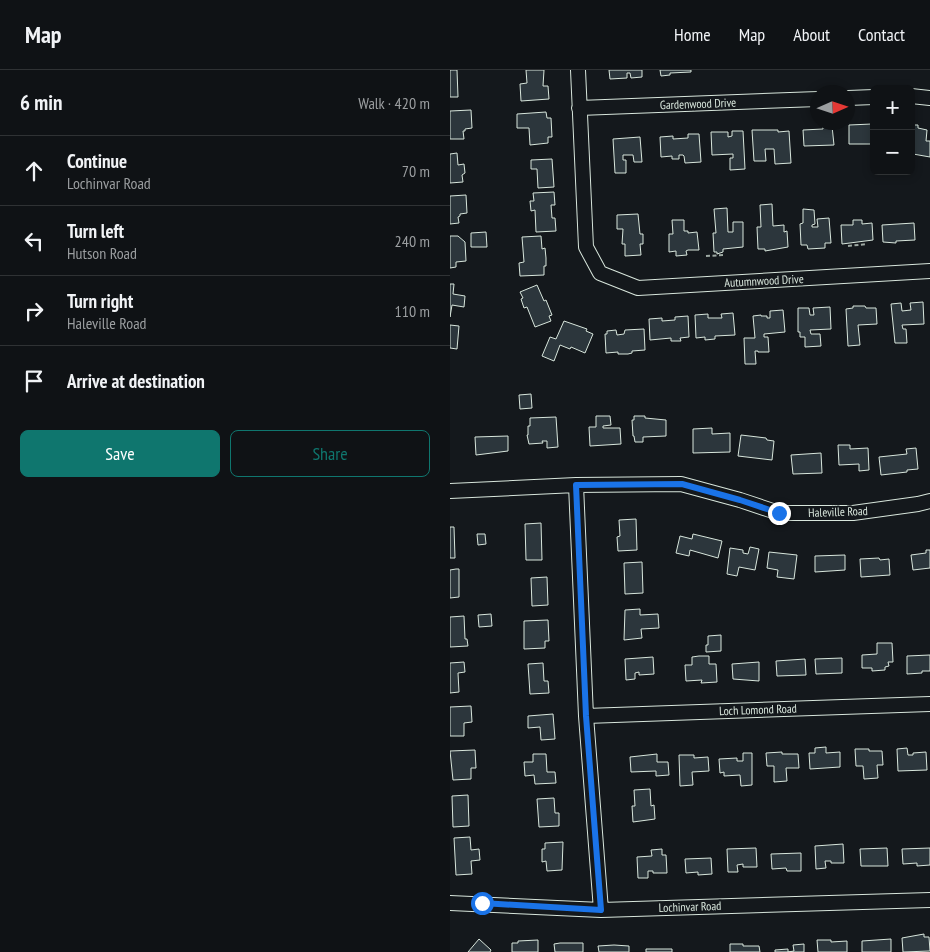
<!DOCTYPE html>
<meta charset="utf-8">
<style>
body{margin:0;font-family:"PT Sans Narrow",sans-serif;background:#1d2022;color:#f1f3f6}
.controls{position:absolute;right:15px;top:15px;display:grid;overflow:hidden;border-radius:8px;box-shadow:0 2px 8px #0003}
.controls button{width:45px;height:45px;display:grid;place-items:center;padding:0;border:0;border-bottom:1px solid #2f3234;background:#0f1215;color:#f1f3f6;font:25px sans-serif}
.compass{position:absolute;left:360px;top:15px;width:45px;height:45px;border-radius:50%;background:#0f1215;box-shadow:0 2px 8px #0003;rotate:87deg}
.stop{position:absolute;width:15px;height:15px;margin:-11px;border:4px solid #1a73e8;border-radius:50%;background:#fff}
.stop.end{background:#1a73e8;border-color:#fff;box-shadow:0 1px 5px #0008}
.list{margin:0;padding:0;list-style:none}
h2{display:flex;justify-content:space-between;align-items:center;height:65px;margin:0;padding:0 20px;font-size:21px}
h2 small{font-size:16px;font-weight:400;color:#9b9ea0}
.list li{display:grid;grid-template-columns:32px 1fr auto;gap:15px;align-items:center;box-sizing:border-box;height:70px;padding:0 20px;border-top:1px solid #2f3234}
.list b{display:block;font-size:19px;white-space:nowrap}
.list p{margin:0;font-size:16px;white-space:nowrap;color:#9b9ea0}
.list em{font-size:16px;font-style:normal;color:#9b9ea0}
.actions{display:flex;gap:10px;padding:15px 20px}
.actions a{flex:1;padding:11px 0;border:1px solid #0f766e;border-radius:8px;text-align:center;font-size:18px;color:#0f766e}
.actions .main{background:#0f766e;color:#fff}
.icon{flex:none;width:28px;height:28px;fill:none;stroke:currentColor;stroke-width:2;stroke-linecap:round;stroke-linejoin:round}
.map{position:relative;flex:none;width:480px;height:882px;overflow:hidden}
header{display:flex;align-items:center;gap:30px;box-sizing:border-box;height:70px;padding:0 25px;background:#0f1215;border-bottom:1px solid #2f3234}
header strong{font-size:24px}
nav{display:flex;gap:28px;margin-inline-start:auto;font-size:18px}
main{display:flex}
aside{flex:1;background:#0f1215}
.map>svg:first-child{display:block}
</style>
<header>
<strong>Map</strong>
<nav><a>Home</a><a>Map</a><a>About</a><a>Contact</a></nav>
</header>
<main>
<aside>
<h2>6 min<small>Walk · 420 m</small></h2>
<ul class="list">
<li><svg class="icon" aria-label="ahead" viewBox="0 0 24 24"><path d="M12 20V5M6 11l6-6 6 6"/></svg><div><b>Continue</b><p>Lochinvar Road</p></div><em>70 m</em></li>
<li><svg class="icon" aria-label="left" viewBox="0 0 24 24"><path d="M17 20v-9H6M10 6l-5 5 5 5"/></svg><div><b>Turn left</b><p>Hutson Road</p></div><em>240 m</em></li>
<li><svg class="icon" aria-label="right" viewBox="0 0 24 24"><path d="M7 20v-9h11M14 6l5 5-5 5"/></svg><div><b>Turn right</b><p>Haleville Road</p></div><em>110 m</em></li>
<li><svg class="icon" aria-label="arrive" viewBox="0 0 24 24"><path d="M6 21V4h12l-3 4 3 4H6"/></svg><div><b>Arrive at destination</b></div></li>
</ul>
<div class="actions"><a class="main">Save</a><a>Share</a></div>
</aside>
<div class="map">
<svg width="480" height="882" viewBox="0 0 480 882">
<rect width="100%" height="100%" fill="#14181c"/>
<!-- building -->
<path fill="#2c363c" stroke="#d8e6dc" d="M0,0h7l1,27h-8z
M76,0h18l-1,16h5l1,13 -28,2 -1,-17 7,-1z
M159,0h33v7l-11,1 -1,-5h-3v5l-17,1z
M210,0h31v2l-21,1v2l-9,1z
M21,40l1,18 -7,1v2h-2l1,8h-14v-28z
M96,42l1,6h4l1,19h-4v6l-18,2 -1,-17h-12v-14z
M422,54l1,20h-24v-19z
M461,55h7v3l9,2 -1,11h4v16l-17,-3v5l-2,-1z
M373,56h9l2,19 -30,1 -1,-16 20,-1z
M302,60h26v2l11,-1 2,32 -16,1 -1,-15h-9l1,12h-12z
M282,61h11l2,38 -15,1v-12h3v-4l-21,1 -1,-23h17v5l4,-1z
M238,64h11l2,28 -16,1 -1,-7 -1,-1h-4v4h-7v-3l-11,1 -1,-20 13,-1v3l15,-1z
M190,67l2,25h-8l-1,-7h-10v5h3v13h-11l-2,-34z
M7,83l1,12 6,-1 1,9 -3,2 1,7 -13,1v-29z
M102,89l2,28 -16,1 -1,-19h-6v-9z
M104,122l1,13h-4l1,13h3l1,13 -20,1 -1,-22 -4,1 -1,-10h4l-1,-8z
M16,125l1,18 -7,1v2l-2,1 1,6 -9,1v-28z
M322,134l1,22 11,-1v7l3,-1 1,16 -23,4v-2h-7l-1,-22h4l-1,-22z
M277,138l1,24h5v-10h10v25l-20,2v3l-6,2v-2h-3l-1,-19h3l-2,-24z
M353,139l11,1 1,14 -3,1v2h6l-1,-8 12,-1 2,25h-6v5l-17,1 -1,-4h-6l-1,-21 3,-1z
M188,144l2,20h3v10h-3l1,11 -16,1v-12h-3l1,-15h-6v-14z
M222,150h12v11h4v2l9,-1 2,18h-11l-2,1 1,4 -11,1v-5l-7,1v-18h4z
M403,150h9v4l10,-1 1,17 -31,4 -1,-19h12z
M464,153l1,17 -19,1v2l-13,-1 -1,-17z
M36,162l1,15h-16v-14z
M0,166h8l7,6 1,19 -10,1v5l-6,1z
M91,166l1,13 3,-1 1,10v8h-2v9l-24,1 -1,-13 5,-1 -2,-25z
M0,214h4l-1,10 12,2 -1,11 -12,-2 -2,12z
M87,215l7,16 2,-1 6,15 -3,1 2,5 -16,6 -8,-20 -3,1 -3,-9 2,-1 -3,-6z
M473,232l1,22 -22,1 1,4h3l1,14h-12l-4,-39 10,-1 1,8 9,-1 -1,-7z
M403,236h12l1,2h10l1,16 -19,1 2,20 -12,1 -2,-37 7,-1z
M380,237l1,22 -21,1 1,4h9l1,12 -16,1v-10h-5v-5h-2v-24h11l1,7h4l-1,-7z
M333,240l2,22 -21,2v3h4l1,15h-11v-1h-3l1,13h-11l-1,-26h11l-2,-22 8,-1v1h6v2h3v-7z
M283,243l2,22 -20,1v3l-10,1v-3l-9,1 -1,-23 13,-1v4h14l-1,-4z
M238,246l1,21 -9,1 1,3h-10v-3l-21,2 -1,-21 13,-1v3l13,-1v-3z
M114,251l23,8 -1,2 7,3 -8,19 -14,-6 -1,2 -10,-4 -6,16 -12,-5 8,-19 6,2z
M0,255l9,1 -2,23 -7,-1z
M194,259l1,21 -13,1v2l-4,1h-10v-2l-12,1 -1,-19h2v-3l9,-1 1,5 7,-1 1,-4z
M81,324l1,14 -12,1 -1,-14z
M146,346h14l1,9 -8,1v2h17l1,16 -31,2 -1,-19h7z
M184,346h11v2l21,2v16l-23,1v5h-8l-1,-6h-1l-1,-16h2z
M106,347l2,30 -11,1v-7h-5l1,2 -14,1 -2,-9h1v-9h2v-8z
M262,358v6l18,-1v19l-37,1v-24z
M291,365l25,3 1,2 7,1 -2,19 -34,-4z
M58,366v15l-32,4 -1,-18z
M388,375h12v4l18,-1 1,22 -10,1v-7l-20,1z
M466,378l2,21 -11,1v2l-26,3 -2,-18 28,-3 -1,-5z
M371,383l1,20 -29,1 -2,-19z
M186,449l1,31 -19,1 -1,-14 3,-1 -1,-16z
M91,453l1,37h-16l-1,-36z
M0,457h4l1,31h-5z
M27,464h8l1,10 -8,1z
M243,464l29,7 -4,17 -28,-8 -1,6 -13,-3 4,-17 12,3z
M300,477l9,2 -4,21 -16,-3 -2,9 -10,-2 3,-26 13,2v3l5,1z
M476,480h4v18l-17,2 -2,-15 15,-2z
M319,482l28,3 -3,24 -17,-2 1,-7 -11,-2z
M395,485v15l-30,2v-16z
M429,488l1,2 9,-1 1,16 -29,2 -1,-18z
M192,492l1,31 -18,1 -1,-31z
M6,499h3v28l-9,1v-28z
M97,507l1,28 -16,1 -1,-28z
M190,539v6l18,-1 1,14 -18,1 1,9 -18,2 1,-30z
M41,544l1,12 -13,1 -1,-12z
M14,546l1,23h2l1,7 -18,1v-30z
M98,550l1,21h-4v7l-21,1v-28z
M271,565v16l-15,1v-7h2v-9z
M427,573h15l1,19h-5l1,4 -4,1v3l-13,1v-3h-10v-13l15,-1z
M480,585v16h-8v2l-15,1v-18z
M249,586h10v8h7l1,18 -16,1 1,-3 -16,1 -1,-16h7v-8z
M203,587l1,17 -15,1v-3l-4,1v6l-9,1 -1,-21z
M392,588v15l-26,1 -1,-15z
M355,589l1,16 -29,1 -1,-15z
M14,592l1,10 -7,1 1,19 -9,1v-30z
M309,592v19l-26,-2 -1,-15z
M93,593l1,18h4l1,12 -19,1 -2,-30z
M21,636l1,16 -8,1v13h-14v-29z
M103,644l2,25 -14,1 -1,-13 -12,1v-12z
M376,677v6l14,-1v15l-30,2 -1,-16h6v-5z
M457,678l1,7h5v-2l13,-1 1,18 -29,1 -1,-22z
M405,679h14v2h13l1,14h-6l1,13 -14,1 -1,-13h-7z
M25,680l1,18h-5v11l-18,1 -3,-29z
M332,682v2h16l1,14h-13l1,13 -13,1v-16h-7l-1,-13z
M293,683h9v32l-11,1 -1,-11 -16,1v-4l-4,1 -1,-14 18,-1v3h6z
M83,684h13l1,18h8l1,11 -21,1 -1,-9 -9,1 -1,-14h9z
M207,684v8h11l1,13 -13,1v-5l-25,1 -1,-15z
M229,685h15v3l14,-1 1,14 -17,1 1,13 -13,1z
M200,719l1,17 3,-1 1,14 -22,3 -1,-16h3l-1,-16z
M18,725l1,31 -16,1 -1,-31z
M104,728l1,15h4v13l-20,1 -2,-28z
M20,767l1,13 8,-1 1,11 -9,1 1,13 -16,1 -2,-37z
M113,772l-1,28 -15,1 -1,-10 -4,1v-13h3v-6z
M393,774l1,19h-13v-2h-6l1,7 -10,1 -1,-23z
M306,778l1,19h-14v-3l-6,1 1,7h-10l-1,-23z
M437,778l1,18h-27l-1,-17z
M480,778v17l-13,1v-3l-14,1 -1,-15z
M212,779v6h4l1,18h-14v-2h-5v7h-10l-1,-21 15,-1 -1,-6z
M351,783v18h-14l-1,-3 -14,1 -1,-15z
M261,788l1,16 -14,1v-3l-12,1 -1,-14z
M474,864v3h5l1,14 -27,1 -1,-14z
M29,869l12,11 -1,2h-22z
M441,869v13h-29v-11z
M88,870v12h-26v-9h6v-2z
M367,870h14v2l16,-1v11h-29z
M110,873h23v9h-28l-1,-8z
M280,874h13v2h16l1,6h-30z
M354,874v8h-29v-2l13,-1v3l6,-1 -1,-6z
M164,875l15,1v6h-30l-1,-6z
M196,879h26v3h-26z"/>
<g fill="none" stroke-linecap="round" stroke-linejoin="round">
<defs>
<path id="minor" d="M128,0l8,177 14,26 38,15 292,-17
M461,26l19,2
M398,28l26,-1
M129,38l239,-9
M126,415l10,231 15,194
M0,421l126,-6 105,-1 59,16 39,13h74l65,-9 12,-3
M136,646l344,-12
M0,833l151,7 329,-10"/>
</defs>
<!-- minor casing -->
<use href="#minor" stroke="#d8e6dc" stroke-width="16"/>
<!-- path -->
<path stroke="#9da8a2" stroke-width="2" stroke-dasharray="4 2.5" stroke-linecap="butt" d="M398,176l19,-2
M256,186l18,-1"/>
<!-- minor -->
<use href="#minor" stroke="#14181c" stroke-width="14"/>
</g>
<g fill="none" stroke-linecap="round" stroke-linejoin="round">
<!-- route -->
<path stroke="#1a73e8" stroke-width="6" d="M32,833l119,7 -15,-194 -10,-231 106,-1 58,16 39,13"/>
</g>
<g text-anchor="middle" stroke-width="4" stroke-linejoin="round" paint-order="stroke">
<!-- street labels -->
<g font-size="12" fill="#d8e6dc" stroke="#14181c">
<text transform="translate(248 34) rotate(-2)" y="4">Gardenwood Drive</text>
<text transform="translate(314 211) rotate(-3)" y="4">Autumnwood Drive</text>
<text transform="translate(388 442) rotate(-2)" y="4">Haleville Road</text>
<text transform="translate(308 640) rotate(-2)" y="4">Loch Lomond Road</text>
<text transform="translate(240 837) rotate(-2)" y="4">Lochinvar Road</text>
</g>
</g>
</svg>
<div class="controls">
<button>+</button>
<button>−</button>
</div>
<svg class="compass" viewBox="-18 -18 36 36"><path d="M0-13l5 13h-10z" fill="#e53935"/><path d="M0 13l5-13h-10z" fill="#9b9ea0"/></svg>
<div class="stop" style="left:32px;top:833px"></div>
<div class="stop end" style="left:329px;top:443px"></div>
</div>
</main>
